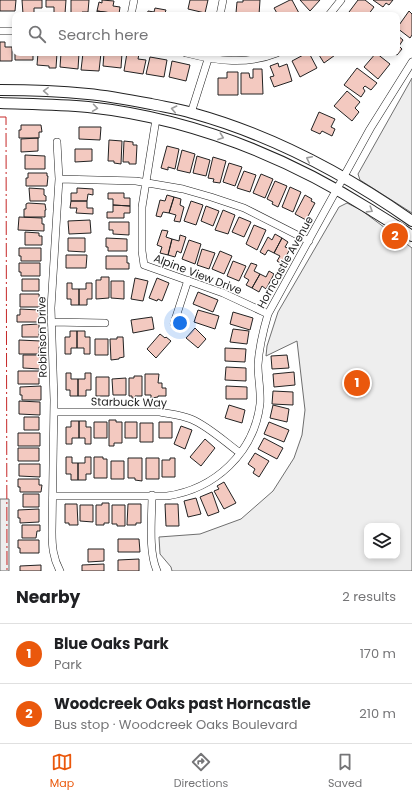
<!DOCTYPE html>
<meta charset="utf-8">
<style>
body{margin:0;font-family:Poppins,sans-serif;background:#f2f2f2;color:#202124}
.controls{position:absolute;right:12px;bottom:12px;display:grid;overflow:hidden;border-radius:8px;box-shadow:0 2px 6px #0003}
.controls button{width:36px;height:36px;display:grid;place-items:center;padding:0;border:0;border-bottom:1px solid #e0e0e0;background:#fff;color:#202124;font:20px sans-serif}
.you{position:absolute;left:180px;top:323px;width:14px;height:14px;margin:-10px;border:3px solid #fff;border-radius:50%;background:#1a73e8;box-shadow:0 0 0 6px #1a73e833}
.badge{display:grid;place-items:center;width:26px;height:26px;border-radius:50%;background:#ea580c;color:#fff;font-size:13px;font-weight:700}
.pin{position:absolute;translate:-50% -50%;border:2px solid #fff;box-shadow:0 1px 4px #0006}
.list{margin:0;padding:0;list-style:none}
h2{display:flex;justify-content:space-between;align-items:center;height:52px;margin:0;padding:0 16px;font-size:17px}
h2 small{font-size:13px;font-weight:400;color:#757577}
.list li{display:grid;grid-template-columns:26px 1fr auto;gap:12px;align-items:center;box-sizing:border-box;height:60px;padding:0 16px;border-top:1px solid #e0e0e0}
.list b{display:block;font-size:15px;white-space:nowrap}
.list p{margin:0;font-size:13px;white-space:nowrap;color:#757577}
.list em{font-size:13px;font-style:normal;color:#757577}
.icon{flex:none;width:22px;height:22px;fill:none;stroke:currentColor;stroke-width:2;stroke-linecap:round;stroke-linejoin:round}
.map{position:relative;flex:none;width:412px;height:571px;overflow:hidden}
.search{position:absolute;background:#fff;box-shadow:0 2px 6px #0003;left:12px;right:12px;top:12px;height:44px;display:flex;align-items:center;gap:10px;box-sizing:border-box;padding:0 14px;border-radius:8px;color:#757577;font-size:15px}
.sheet{height:172px;background:#fff}
nav{display:flex;justify-content:space-around;align-items:center;box-sizing:border-box;height:56px;border-top:1px solid #e0e0e0;background:#fff;font-size:11px;color:#757577}
nav a{display:grid;justify-items:center;gap:2px}
nav .on{color:#ea580c}
.map>svg:first-child{display:block}
</style>
<div class="map">
<svg width="412" height="571" viewBox="0 0 412 571">
<rect width="100%" height="100%" fill="#fff"/>
<!-- green -->
<path fill="#eee" stroke="#6f6f6f" fill-rule="evenodd" d="M412,78v135l-52,-33 -2,-6z
M347,203l14,7 51,38v323h-240l-1,-4 -11,-13 -1,-17 41,-3 41,-15 32,-28 21,-33 8,-23 3,-25 -8,-69 -31,15 1,-10 11,-34 61,-105zM367,526h30v30h-30z
M0,499h9v72h-9z"/>
<!-- building -->
<path fill="#f3c9c0" stroke="#222" d="M0,0h16l-1,11h-15z
M22,0h20v8h-8v5l-11,1z
M46,0h20l-1,14h-11v-7h-8z
M71,0h18l-1,12h-6v3h-11z
M102,0l12,1 -1,5 7,1 -1,7 -22,-3 2,-9 3,1z
M190,0h18l-3,13 -17,-4z
M243,0h17l-1,15 -23,-2 1,-11h6z
M290,0h2l8,15h-22l-4,-7z
M300,0h20l-10,11z
M358,0h7l9,7 -6,8h-15l-4,-3z
M373,0h20l-4,5 -3,-2 -3,4z
M155,8l11,2 -1,3 4,2h-22l1,-4 6,1z
M97,11l22,3 -1,1h-21z
M409,11l3,3v21l-2,3 -13,-10z
M397,35l6,5 -4,6 3,3 -5,6 -3,-2h3z
M0,42h5v5h7v14h-12z
M15,53h18v7h-18z
M38,53h19l-1,15h-7v-2l-12,-1z
M61,53h18l-1,16 -18,-2z
M83,53h18l-2,18 -18,-1z
M104,53h18l-1,15 -18,-2z
M127,53l12,1 -1,5 8,1 -3,14 -19,-3z
M307,53h2l8,15 -17,9 -8,-16z
M321,53h17l-14,10 -5,-8z
M376,53l14,11 -12,15 -14,-12z
M150,57l17,3 -3,17 -18,-3z
M172,61l18,4 -4,16 -17,-4z
M278,63l1,4 8,-3 5,17 -18,6 -4,-10 4,-1 -4,-10z
M357,68l20,15 -6,7 -6,-4 -2,2 2,3 -4,6 -17,-12z
M253,69h9l1,25h-22v-21h8l1,5h3z
M227,72h11v23h-20v-17h9z
M347,91l13,11 -5,6 4,4 -7,9 -18,-15z
M319,112l16,7 -4,8 4,2 -3,7 -10,-5 -2,3 -9,-4z
M21,125h20l1,7h-3v6h-20v-8h2z
M79,127h22l-1,13 -21,-1z
M38,138v13l-17,1v-13z
M109,140l13,1 -1,23 -7,-1v-2h-6z
M124,141l9,1v3h4l-1,19h-7v-2h-6z
M167,146l12,3 -4,20 -7,-2v3l-7,-2z
M75,149h17v12l-17,1z
M182,150l13,4 -5,19 -13,-3z
M25,155l20,1v13h-20z
M197,156l13,4 -4,16 -13,-3z
M213,157l13,4 -6,22 -7,-1 1,-3 -6,-1z
M229,163l13,4 -7,19 -12,-4z
M244,171l12,4 -6,17 -13,-4z
M28,173h19v3h1l-1,10h-21v-8h2z
M261,174l12,5 -8,19 -12,-5z
M275,181l12,5 -9,21 -6,-3 1,-2 -6,-3z
M290,187l11,5 -8,20 -11,-5z
M29,188l15,1v6l2,1v5h-16z
M77,188l16,1v6l-5,-1 -1,7h-16v-8h6z
M108,193h16v5h6v8l-17,-1v-6h-5z
M167,195l7,2 -5,16 -6,-1 -2,5 -5,-1 4,-16 5,1z
M305,195l7,4 -1,2 4,2 -9,17 -11,-6z
M174,197l7,2 -1,6 4,2 -4,15 -6,-1 2,-6 -7,-2z
M71,201h16v7h6v6l-17,-1 1,-5h-7z
M191,201l12,4 -7,20 -12,-4z
M28,203l17,1 1,6h-1v7h-21v-8h2v-5z
M113,205l17,1v7h-6v5h-17v-6h6z
M206,206l13,5 -6,15 -12,-5z
M223,210l12,5 -7,19 -13,-4z
M19,217l23,1v6h2v7l-26,-1z
M239,217l12,5 -7,15 -12,-5z
M90,220l1,13 -22,1 -1,-13z
M109,222h20v13l-16,-1v-4h-4z
M254,225l12,5 -9,20 -11,-6z
M162,230l6,1 -2,6 6,2 -4,16 -8,-2 2,-6 -5,-2z
M25,232l14,1v3h3v9h-17z
M275,234l7,4 -8,15 -6,-3 -3,5 -5,-3 8,-15 4,3z
M180,235l6,2 -5,16 -4,-2 -2,6 -7,-2 4,-16 7,2z
M68,238h17v14l-17,-1z
M106,238l21,1v12h-19v-4h-2z
M282,238l6,4 -3,5 5,2 -8,15 -5,-3 3,-5 -6,-3z
M189,240l12,4 -6,20 -13,-5z
M19,248h22v13h-20v-5h-2z
M202,249l13,4 -6,16 -12,-4z
M220,251l12,5 -8,18 -12,-5z
M66,255h21l-1,13h-20z
M106,256h21v7h2v6h-23z
M233,261l13,5 -7,15 -12,-5z
M19,263h21v13h-19v-4h-2z
M251,263l6,2 -3,6 6,3 -8,14 -6,-3 3,-5 -5,-3z
M269,271l5,3 -8,15 -4,-3 -3,6 -7,-4 8,-14 6,3z
M101,277h8v21l-13,1v-19h5z
M135,278l13,3 -5,20 -12,-2z
M157,278l12,5 -7,18 -4,-2 -1,2 -8,-3z
M22,279h17v12h-17z
M111,281h13v18l-13,-1z
M67,283h5v6h7v16h-8v-6h-4z
M86,283h6v16h-5v6h-8v-16h7z
M198,292l20,8 -5,12 -20,-8z
M20,294h19l1,13h-20z
M20,309l19,1v12h-22v-7h3z
M198,310l21,6 -4,13 -21,-7z
M233,312l20,6 -3,12 -20,-6z
M152,317l2,12 -21,4 -2,-13z
M39,324v13h-17v-12z
M195,328l11,11 -8,9 -12,-10z
M233,329l16,2 -2,13 -17,-2z
M70,331h7v17h-6v6h-6v-17h5z
M77,331h8v6h5v17h-6v-6h-7z
M160,334l5,4 1,-1 5,4 -15,17 -9,-9z
M117,337h6l1,20 -5,1v1l-8,1 -1,-21h7z
M95,339h13v16h-13z
M19,340l22,1v6h-2v7h-20z
M225,348l21,1 -1,13 -20,-1z
M23,355h17v14l-17,-1z
M287,355l2,13 -17,1 -1,-13z
M226,367l20,1v13l-21,-1z
M18,371h21v13h-21z
M294,372l1,13 -21,2 -1,-13z
M66,373h5v6h7v17h-8v-6h-4z
M85,373h6v17h-5v6h-8v-17h7z
M145,374h14l-1,9h4v5h4v8h-8v1l-7,1v-3h-6z
M134,376h8v20h-7v2h-3v-2h-3v-18h5z
M96,377h13v19h-13z
M126,378v17h-13l-1,-16z
M41,386v14h-19v-5h-2v-8z
M226,386l21,1v12h-21z
M273,391l20,1v13l-21,-1z
M19,401l21,1v13l-21,-1z
M229,405l16,5 -3,13 -17,-5z
M273,405l16,4 -2,13 -17,-4z
M24,417h15v13h-15z
M109,420h7v2h6v21h-8v3h-5z
M71,421h8v17h-7v6h-6v-17h5z
M79,421h7v6h5v17h-6v-6h-6z
M94,422h13v16h-13z
M125,422h12v16h-12z
M159,422h13v16h-13z
M269,422l20,8 -5,12 -20,-8z
M140,423h13v19h-13z
M181,426l11,4 -7,19 -11,-5z
M18,433h22v13h-22z
M264,438l19,10 -6,11 -19,-10z
M205,439l10,9 -14,18 -11,-9z
M18,448h21v13h-21z
M255,453l14,8 -10,16 -6,-4 2,-4 -7,-5z
M66,457h6v6h6v17h-7v-6h-5z
M85,457h6v17h-5v6h-8v-17h7z
M94,457h9v2h4v19h-13z
M128,458h14v23l-7,-1v-2h-7z
M146,458h13v21h-13z
M170,458h5v19h-13v-17h8z
M111,461h13v18h-13z
M19,464h21v13l-21,-1z
M18,479h21v6h3l-1,7h-21v-5h-2z
M224,482l12,21 -12,6 -10,-18 5,-2 -2,-3z
M212,492l7,20 -11,4 -8,-19z
M23,494h16v13h-16z
M196,498l5,16 -13,3 -4,-16z
M102,503h7v20h-5v2h-8v-20h6z
M65,504h12l1,21h-9v-2h-4z
M128,504h13v19h-5v2h-9z
M165,504h13l1,22h-13z
M80,505h13v17l-13,-1z
M112,505h13v21h-8v-2h-5z
M39,509v13l-19,1v-5h-2v-8z
M22,525h18v6h-3l-1,7h-14z
M118,539h21l1,13h-22z
M18,540h21v13h-19v-5h-2z
M88,549h16v12l-16,1z
M139,559v12h-21v-11z
M104,564v7h-22v-6z
M41,565v6h-21v-5z"/>
<g fill="none" stroke-linecap="round" stroke-linejoin="round">
<defs>
<path id="street" d="M131,15l3,-15
M220,15l3,-15
M329,15l12,-15
M0,31h15
M186,53c31,8 61,12 91,0
M191,113l19,-60
M156,119l-14,88v44l2,14 79,28 45,21
M57,142l2,37 -8,129 3,92 -2,132c0,14 1,26 8,39
M59,179l77,2 47,8 28,8 33,11 65,33
M51,322l54,1
M174,323l14,-43
M54,412h106c10,2 21,3 31,7 17,7 34,23 49,34
M152,495c0,22 -4,56 5,76
M53,496h114c48,-7 87,-43 93,-92 1,-13 -2,-26 -2,-39 1,-18 5,-34 10,-51l102,-185 42,-67"/>
<path id="secondary" d="M0,90c29,0 59,1 88,4 21,2 42,6 63,10 14,3 28,5 41,9 80,22 153,61 220,108
M0,103c29,1 59,1 88,4 102,11 197,49 283,103 14,9 28,17 41,26"/>
</defs>
<!-- street casing -->
<use href="#street" stroke="#222" stroke-width="8"/>
<!-- secondary casing -->
<use href="#secondary" stroke="#222" stroke-width="12"/>
<!-- street -->
<use href="#street" stroke="#fff" stroke-width="7"/>
<!-- secondary -->
<use href="#secondary" stroke="#fff" stroke-width="10"/>
<!-- power -->
<path stroke="#c62828" stroke-width="1" stroke-dasharray="14 3 2 3" stroke-linecap="butt" d="M0,117h6l1,454"/>
</g>
<!-- one-way arrows -->
<defs><path id="oneway-chevron" d="M-2-3.5L2.5 0L-2 3.5" fill="none" stroke-width="1.6" stroke-linecap="round" stroke-linejoin="round"/></defs>
<g stroke="#9c9c9c">
<use href="#oneway-chevron" transform="translate(46 91) rotate(-178)"/>
<use href="#oneway-chevron" transform="translate(95 108) rotate(8)"/>
<use href="#oneway-chevron" transform="translate(174 109) rotate(-168)"/>
<use href="#oneway-chevron" transform="translate(221 137) rotate(20)"/>
<use href="#oneway-chevron" transform="translate(309 159) rotate(-154)"/>
<use href="#oneway-chevron" transform="translate(370 210) rotate(32)"/>
</g>
<g text-anchor="middle" stroke-width="3" stroke-linejoin="round" paint-order="stroke">
<!-- street labels -->
<g font-size="11" fill="#222" stroke="#fff">
<text transform="translate(285 262) rotate(-61)" y="4">Horncastle Avenue</text>
<text transform="translate(198 274) rotate(21)" y="4">Alpine View Drive</text>
<text transform="translate(42 337) rotate(-91)" y="4">Robinson Drive</text>
<text transform="translate(129 402) rotate(1)" y="4">Starbuck Way</text>
</g>
</g>
</svg>
<div class="controls">
<button><svg class="icon" aria-label="layers" viewBox="0 0 24 24"><path d="M12 4l9 5-9 5-9-5zM3 14l9 5 9-5"/></svg></button>
</div>
<div class="you"></div>
<div class="pin badge" style="left:357px;top:383px">1</div>
<div class="pin badge" style="left:395px;top:236px">2</div>
<div class="search"><svg class="icon" aria-label="search" viewBox="0 0 24 24"><circle cx="10" cy="10" r="6"/><path d="M15 15l6 6"/></svg>Search here</div>
</div>
<section class="sheet">
<h2>Nearby<small>2 results</small></h2>
<ul class="list">
<li><span class="badge">1</span><div><b>Blue Oaks Park</b><p>Park</p></div><em>170 m</em></li>
<li><span class="badge">2</span><div><b>Woodcreek Oaks past Horncastle</b><p>Bus stop · Woodcreek Oaks Boulevard</p></div><em>210 m</em></li>
</ul>
</section>
<nav>
<a class="on"><svg class="icon" aria-label="map" viewBox="0 0 24 24"><path d="M3 6l6-2 6 2 6-2v14l-6 2-6-2-6 2zM9 4v14M15 6v14"/></svg>Map</a>
<a><svg class="icon" aria-label="directions" viewBox="0 0 24 24"><path d="M12 3l9 9-9 9-9-9zM9 14v-3h6M13 9l2 2-2 2"/></svg>Directions</a>
<a><svg class="icon" aria-label="saved" viewBox="0 0 24 24"><path d="M7 4h10v16l-5-4-5 4z"/></svg>Saved</a>
</nav>
